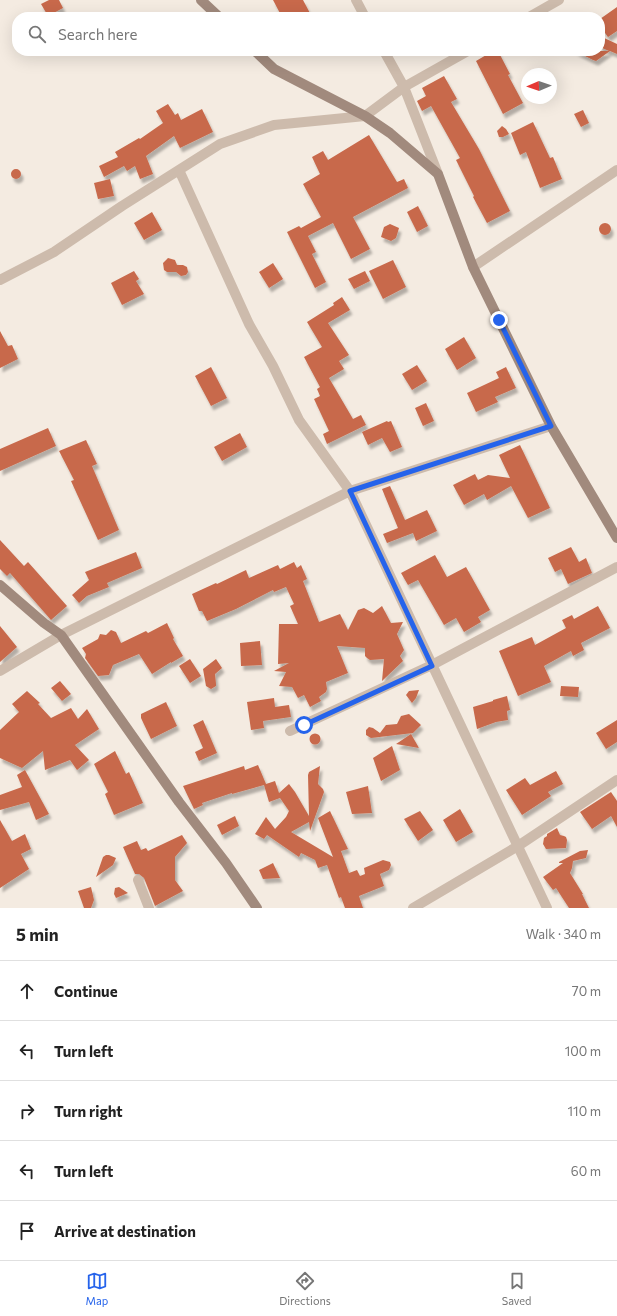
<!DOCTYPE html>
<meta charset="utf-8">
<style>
body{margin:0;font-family:Commissioner,sans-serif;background:#f6f6f6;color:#222}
.compass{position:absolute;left:521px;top:68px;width:36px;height:36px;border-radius:50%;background:#fff;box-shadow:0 4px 16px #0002;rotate:268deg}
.stop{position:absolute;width:12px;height:12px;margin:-9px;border:3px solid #2563eb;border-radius:50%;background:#fff}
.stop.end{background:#2563eb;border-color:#fff;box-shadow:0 1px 4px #0008}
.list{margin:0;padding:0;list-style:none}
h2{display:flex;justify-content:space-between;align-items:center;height:52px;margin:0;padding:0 16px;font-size:17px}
h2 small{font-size:13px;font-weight:400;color:#767676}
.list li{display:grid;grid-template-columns:26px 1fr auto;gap:12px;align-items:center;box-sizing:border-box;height:60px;padding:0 16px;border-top:1px solid #e0e0e0}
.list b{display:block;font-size:15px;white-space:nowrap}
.list em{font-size:13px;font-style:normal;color:#767676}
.icon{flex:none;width:22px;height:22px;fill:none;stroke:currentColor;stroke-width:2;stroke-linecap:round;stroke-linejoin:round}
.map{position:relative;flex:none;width:617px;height:908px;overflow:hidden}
.search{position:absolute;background:#fff;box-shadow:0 4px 16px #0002;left:12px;right:12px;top:12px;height:44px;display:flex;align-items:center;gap:10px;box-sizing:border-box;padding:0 14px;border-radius:16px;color:#767676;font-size:15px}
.sheet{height:352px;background:#fff}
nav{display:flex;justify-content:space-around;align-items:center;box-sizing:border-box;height:56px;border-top:1px solid #e0e0e0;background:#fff;font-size:11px;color:#767676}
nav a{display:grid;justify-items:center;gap:2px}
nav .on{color:#2563eb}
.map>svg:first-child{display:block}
</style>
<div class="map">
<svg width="617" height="908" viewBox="0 0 617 908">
<defs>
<filter id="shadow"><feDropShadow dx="2.5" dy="4.5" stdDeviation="1" flood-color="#0004"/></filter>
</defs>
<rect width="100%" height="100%" fill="#f4ebe1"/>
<!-- building -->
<path fill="#c8694b" filter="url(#shadow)" d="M49,0h10l4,8 -15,8 -7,-12z
M273,0h30l9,17h-30z
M617,7v24l-9,6 -8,-11v-7z
M600,36l17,8v10l-7,-3 -14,10 -3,-1 -18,-9h34l-9,-4z
M493,51h5l12,23 -2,1 15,28 -20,11 -27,-53z
M444,76l13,23 -6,3 28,47 31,62 -23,12 -14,-26 1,-1 -18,-36 4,-2 -29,-52 -9,5 -5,-10 9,-5 -4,-8z
M168,104l7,11 3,-2 3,7 21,-11 11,23 -33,16 -6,-12 -28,20 7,18 -13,5 -5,-13 -8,5 -3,-5 -20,11 -5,-11 19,-9 -3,-5 24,-14 1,1 23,-16 -7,-12z
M583,110l6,13 -8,4 -7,-13z
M533,122l17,36 3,-1 9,22 -22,9 -14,-36 -6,3 -9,-22z
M502,126l4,3 3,5 -6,3h-4l-2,-6z
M369,135l28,47 7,-3 4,9 -55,29 17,32 -19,10 -18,-36 -25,13 8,16 -4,2 14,28 -11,6 -28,-56 12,-6 2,2 20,-11 -18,-33 17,-10 -8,-17 11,-6 5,9z
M11 174a5 5 0 1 1 10 0a5 5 0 1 1-10 0Z
M110,179l4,17 -16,3 -4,-16z
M418,206l10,20 -11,6 -10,-20z
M152,212l10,18 -18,10 -10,-17z
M599 229a6 6 0 1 1 12 0a6 6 0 1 1-12 0Z
M390,224l9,4 -3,10 -5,3 -10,-4 3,-10z
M168,258l7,2 2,5h6l4,2 1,5 -2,3 -5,1 -5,-4h-9l-3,-2 -1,-7z
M393,260l13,27 -23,12 -14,-28z
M273,263l10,16 -14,9 -10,-16z
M134,271l5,8 -3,2 8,13 -22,11 -11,-22z
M365,271l5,10 -16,8 -6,-10z
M342,297l8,13 -22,13 21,32 -10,6 5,8 -15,9 24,41 8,-4 5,10 -39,19 -4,-10 6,-3 -15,-32 6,-3 -3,-7 3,-2 -16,-30 18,-10 -15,-25 27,-17 -1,-2z
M0,331l8,15 4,-1 6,14 -18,9z
M464,337l12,21 -19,12 -12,-21z
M417,365l10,16 -15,9 -10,-16z
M211,367l16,31 -16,8 -16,-30z
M506,367l10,21 -21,9 3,5 -22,10 -9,-19 32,-15 -3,-6z
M426,403l8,18 -11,5 -8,-18z
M387,421l1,1 3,-1 11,26 -12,5 -8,-14 -14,7 -6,-13z
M48,428l8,18 -56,25v-22z
M240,433l7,14 -25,14 -8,-14z
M86,440l11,24 -5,2 27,64 -21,10 -27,-59 3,-1 -15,-29z
M520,445l30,63 -22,10 -17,-32 -24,14 -3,-6 -20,11 -11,-20 22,-11 3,6 10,-5 22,3 -11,-23z
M390,486l15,34 22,-10 10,21 -21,10 -3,-8 -26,10 -4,-9 15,-6 -16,-39z
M0,540l24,26 4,-4 39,44 -16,14 -41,-47 -3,3 -7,-7z
M571,547l8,15 7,-4 6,15 -24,11 -7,-15 -6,3 -7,-14z
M136,552l6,16 -35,15 2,4 -22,9 -8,7 -7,-8 17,-15 -4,-8z
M435,555l12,22 19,-10 24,43 -12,7 3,5 -17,10 -8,-14 -12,7 -26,-45 -10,5 -7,-12z
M294,562l3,6 4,-3 6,14 -4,2 16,41 21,-8 8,16 10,-20 6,-2 9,5 9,-7 9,17 12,-1 -6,12 7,16 -4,6 3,5 -21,20 2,-22 -14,1 -3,-2 -2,-2v-8l-28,-2 11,27 -22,9 1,7 -1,3 -7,5 2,4 -11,6 -6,-12 -6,3 -6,-11 -13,-1 7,-14 -12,-1 15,-8 -11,1 1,-40h19l-8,-18 4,-2 -8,-17 -12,5 -1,-2 -37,19 -29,12 -5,-10h-3l-7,-17 24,-11 1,1 29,-14 3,8 29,-13 2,4z
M598,606l12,22 -29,15 3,7 -11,6 -2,-5 -27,15 7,16 -33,14 -19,-45 33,-14 3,8 31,-17 -4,-8 10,-5 2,4z
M167,623l7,15 -1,1 10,17 -12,7v-1l-19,12 -13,-20 -26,11 -4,10 -11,1 -13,-18 1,-4 -4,-6 16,-9 2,-5 6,1 5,-5 5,2 5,11 25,-12 2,2z
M0,626l17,21 -17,15z
M260,641l2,24 -21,1 -1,-23z
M190,659l11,17 -11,7 -11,-17z
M216,659l6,9 -7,6 1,10v2l-5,3 -5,-3 -3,-17z
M60,681l11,13 -9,7 -11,-13z
M561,686l18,1 -1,10 -18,-1z
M419,690l-3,8 -4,5 -6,-8 3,-4z
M27,691l13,12 -2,1 13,14 20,-10 7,11 9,-10 12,20 -24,16 14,15 -12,10 -7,-10 -25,10 -2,-19 -21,17 -22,-10v-28l19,-18 -7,-8z
M507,696l3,14 -3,1 1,9 -12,2 -19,7 -4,-22 20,-6v-1z
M274,698l1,9 14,-2 2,12 -28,4 1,7 -13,2 -4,-28z
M166,702l11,24 -26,13 -10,-21v-4z
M409,714l12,11 -8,8 -42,5 -5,-3v-5l3,-3 4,1 7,5 6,-8 11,-1 4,-8z
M203,720l14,33 -18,8 -4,-9 8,-4 -10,-23z
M617,720v22l-11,7 -10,-16z
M309.5 739a5.5 5.5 0 1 1 11 0a5.5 5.5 0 1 1-11 0Z
M411,734l8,14 -23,-4z
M392,746l8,24 -19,11 -8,-23z
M115,751l11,23 3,-2 14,31 -29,12 -9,-21 3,-2 -14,-28z
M258,765l8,19 9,-3 4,12 10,-9 6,8 14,24 -1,-41 1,-3 11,-6 -2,18 5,5 1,3 -14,39 -1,-9 -18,10 42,25 -15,-39 12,-7 18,38 -7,2 8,22 8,-3 3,6 5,-2 -1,-6 19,-8 7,2 1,3 -2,5 -9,4 4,12 -25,10 4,12h-18l-4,-11 -2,1 -12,-33 -9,3 -3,-8 -14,-7 -2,4 -32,-22 -3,4 -9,-5 11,-17 9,12 11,-12 3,-6 -9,-13 -11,4 -5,-17 -32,9v-1l-30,10 1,2 -9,4 -11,-23 61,-20 1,4z
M25,770l24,44 -13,6 -7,-18 -29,8v-15l22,-8 -5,-12z
M556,771l7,13 -15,8 3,4 -29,19 -16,-25 19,-12 5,7z
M368,786l4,27 -20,1 -6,-22z
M611,792l6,9v26l-6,-11 -19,13 -12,-17z
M460,809l13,23 -17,10 -13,-22z
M420,811l13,19 -15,11 -14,-22z
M235,816l4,10 -17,9 -5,-10z
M0,820l12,21 13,-7 6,15 -10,5 8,15 -29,19z
M557,828l3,7 4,1 2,1 1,3 -1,8 -20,1 -3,-5 1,-6 3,-2v-2z
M182,835l5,8 -12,14v23l8,11 -28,15 -11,-28 -5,-4h-4l-12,-27 14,-6 4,9 5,-2 2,3z
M588,850l-2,8 -13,3 -1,7 -2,5 13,21h-1l7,14h-20l-13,-20 -3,2 -10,-13 20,-14h-4v-1l21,-11z
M106,855h3l7,3 -3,7 -17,12 7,-20z
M273,863l7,15 -17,1 -4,-9z
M91,887l3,13 -3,8h-7l-6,-17z
M119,887l9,6 -12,5 -2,-4 1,-6z"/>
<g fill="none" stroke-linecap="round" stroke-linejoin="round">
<!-- street -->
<path stroke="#cdbbac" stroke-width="10" d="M356,0l9,17
M529,17l30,-17
M384,51l20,36 34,87
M179,170l70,154 24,42 26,54 51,71 197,417
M473,267l144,-97
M0,280l54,-28 68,-46 98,-62 54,-19 91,-9 39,-29 64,-36
M0,671l61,-36 289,-144 201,-65
M290,731l142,-66 185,-98
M138,880l11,28
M413,908l105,-62 99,-66"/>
<!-- secondary -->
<path stroke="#a18a7d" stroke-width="10" d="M201,0l18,17
M255,51l19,18 91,47 25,17 48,41 35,93 78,159 66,112
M0,585l44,38 17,12 118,167 47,61 31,45"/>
</g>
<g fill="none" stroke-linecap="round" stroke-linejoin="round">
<!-- route -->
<path stroke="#2563eb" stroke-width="5" d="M304,725l128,-59 -82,-175 201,-65 -52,-106"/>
</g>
</svg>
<svg class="compass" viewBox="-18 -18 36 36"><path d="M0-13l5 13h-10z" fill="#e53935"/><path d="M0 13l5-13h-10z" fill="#767676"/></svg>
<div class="stop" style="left:304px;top:725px"></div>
<div class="stop end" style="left:499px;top:320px"></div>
<div class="search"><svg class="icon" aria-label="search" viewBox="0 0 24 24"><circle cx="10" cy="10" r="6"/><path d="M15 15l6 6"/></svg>Search here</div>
</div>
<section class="sheet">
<h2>5 min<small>Walk · 340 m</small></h2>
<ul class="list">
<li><svg class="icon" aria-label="ahead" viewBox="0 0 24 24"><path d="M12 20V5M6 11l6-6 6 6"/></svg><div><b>Continue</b></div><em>70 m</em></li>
<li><svg class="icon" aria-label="left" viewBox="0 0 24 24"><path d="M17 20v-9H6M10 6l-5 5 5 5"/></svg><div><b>Turn left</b></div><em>100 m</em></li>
<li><svg class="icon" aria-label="right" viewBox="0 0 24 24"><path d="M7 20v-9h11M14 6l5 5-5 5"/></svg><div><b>Turn right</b></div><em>110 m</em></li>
<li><svg class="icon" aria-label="left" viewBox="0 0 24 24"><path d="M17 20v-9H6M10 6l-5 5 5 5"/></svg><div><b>Turn left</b></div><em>60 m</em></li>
<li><svg class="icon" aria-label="arrive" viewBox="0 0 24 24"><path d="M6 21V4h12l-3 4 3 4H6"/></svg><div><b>Arrive at destination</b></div></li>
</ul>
</section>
<nav>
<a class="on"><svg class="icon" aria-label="map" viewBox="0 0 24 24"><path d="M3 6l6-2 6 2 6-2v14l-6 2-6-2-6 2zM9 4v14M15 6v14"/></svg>Map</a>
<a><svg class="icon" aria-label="directions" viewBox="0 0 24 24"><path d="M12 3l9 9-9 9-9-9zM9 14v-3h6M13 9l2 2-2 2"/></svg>Directions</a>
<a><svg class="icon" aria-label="saved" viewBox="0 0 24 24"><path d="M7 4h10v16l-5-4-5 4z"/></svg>Saved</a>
</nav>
